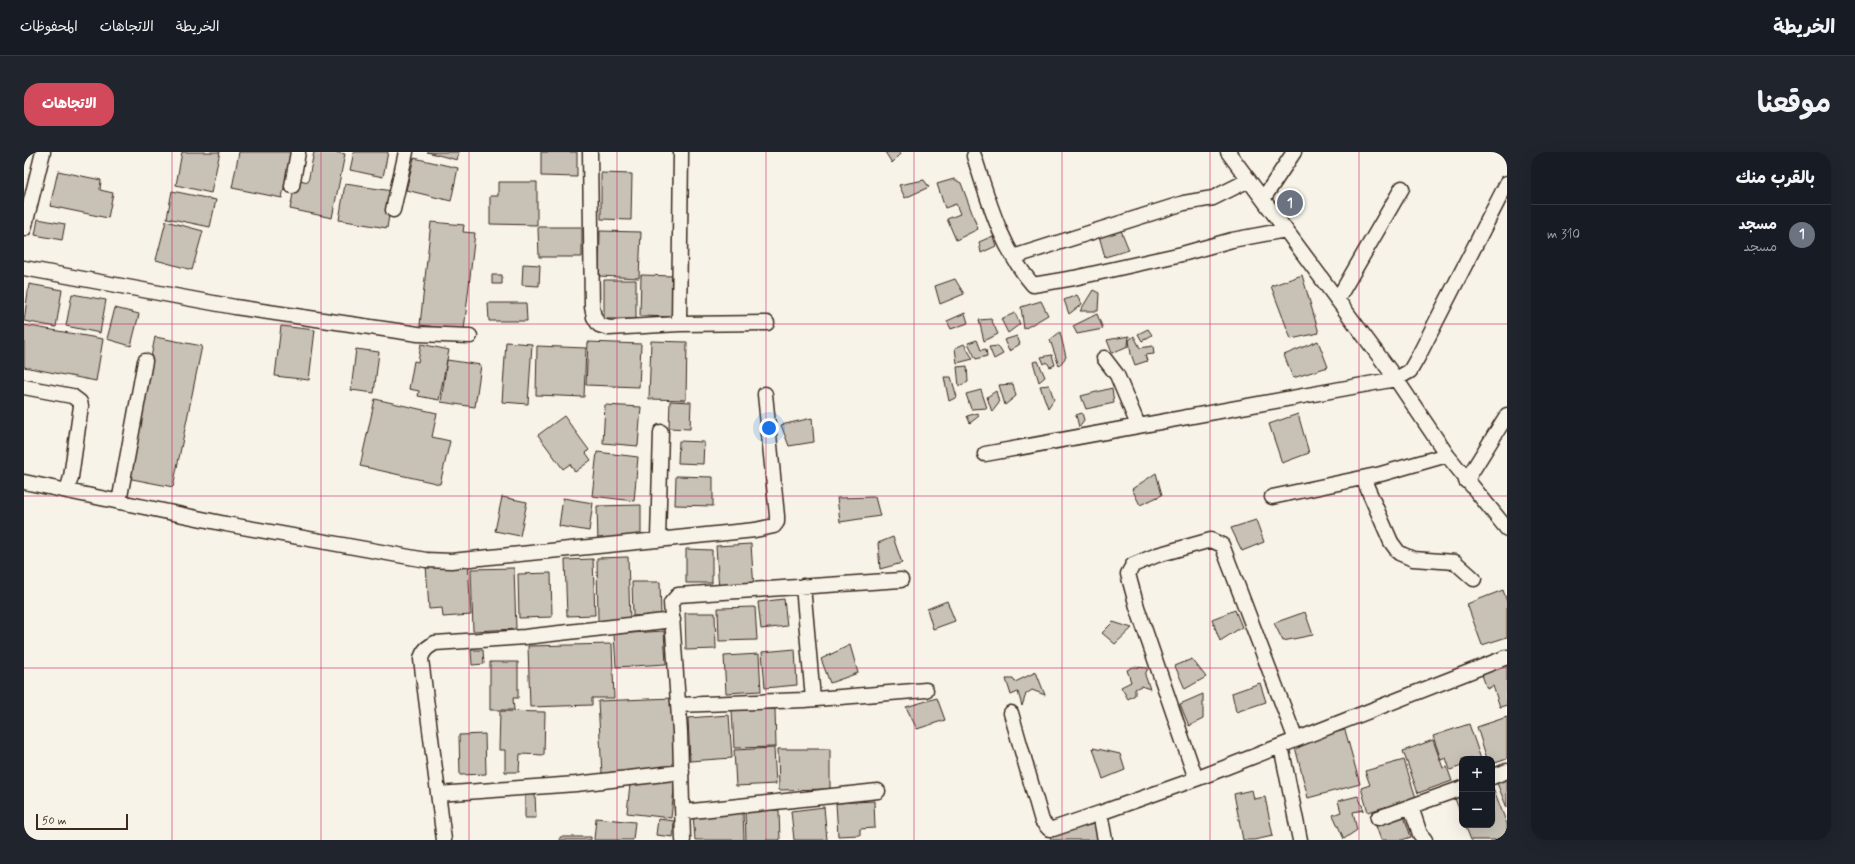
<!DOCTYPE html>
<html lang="ar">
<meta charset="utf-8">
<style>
body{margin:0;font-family:Mynerve,"Playpen Sans Arabic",sans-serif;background:#20242c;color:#f1f3f6;direction:rtl}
.controls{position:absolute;right:12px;bottom:12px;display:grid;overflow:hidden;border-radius:8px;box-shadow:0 4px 16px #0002}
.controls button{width:36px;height:36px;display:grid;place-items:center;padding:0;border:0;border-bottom:1px solid #363941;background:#171b24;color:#f1f3f6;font:20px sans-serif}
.scale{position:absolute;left:12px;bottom:10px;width:92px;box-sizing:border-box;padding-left:4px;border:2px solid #3b2a1e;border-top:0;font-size:11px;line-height:14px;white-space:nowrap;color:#3b2a1e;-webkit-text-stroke:3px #f7f3e8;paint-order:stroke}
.you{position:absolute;left:745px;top:276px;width:14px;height:14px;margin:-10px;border:3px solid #fff;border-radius:50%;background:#1a73e8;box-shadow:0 0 0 6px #1a73e833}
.badge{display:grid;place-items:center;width:26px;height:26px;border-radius:50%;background:#d1495b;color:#fff;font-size:13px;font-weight:700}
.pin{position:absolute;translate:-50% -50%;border:2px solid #fff;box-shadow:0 1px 4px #0006}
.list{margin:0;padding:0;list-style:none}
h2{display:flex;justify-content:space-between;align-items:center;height:52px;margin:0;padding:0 16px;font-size:17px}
h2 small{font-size:13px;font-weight:400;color:#9ea1a6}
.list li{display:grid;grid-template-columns:26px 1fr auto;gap:12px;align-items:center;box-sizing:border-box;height:60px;padding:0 16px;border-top:1px solid #363941}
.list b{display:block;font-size:15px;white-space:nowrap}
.list p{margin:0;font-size:13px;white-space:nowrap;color:#9ea1a6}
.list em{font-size:13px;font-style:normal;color:#9ea1a6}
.map{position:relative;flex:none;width:1483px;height:688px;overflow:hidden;direction:ltr;border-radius:16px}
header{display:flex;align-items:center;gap:24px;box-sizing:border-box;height:56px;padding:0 20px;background:#171b24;border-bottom:1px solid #363941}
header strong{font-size:19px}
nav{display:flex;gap:22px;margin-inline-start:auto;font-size:14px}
.intro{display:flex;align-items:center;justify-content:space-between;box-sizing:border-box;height:96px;padding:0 24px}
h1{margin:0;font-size:28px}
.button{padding:10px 18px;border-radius:16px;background:#d1495b;color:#fff;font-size:14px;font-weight:700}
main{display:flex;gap:24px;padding:0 24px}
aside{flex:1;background:#171b24;border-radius:16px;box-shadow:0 4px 16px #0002}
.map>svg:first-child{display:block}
</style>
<header>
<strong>الخريطة</strong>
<nav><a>الخريطة</a><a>الاتجاهات</a><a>المحفوظات</a></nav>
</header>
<div class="intro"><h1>موقعنا</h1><a class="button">الاتجاهات</a></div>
<main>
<aside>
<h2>بالقرب منك<small></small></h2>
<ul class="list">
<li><span class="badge" style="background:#6b7280">1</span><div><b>مسجد</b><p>مسجد</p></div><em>310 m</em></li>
</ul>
</aside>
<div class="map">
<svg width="1483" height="688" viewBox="0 0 1483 688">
<rect width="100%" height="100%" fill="#f7f3e8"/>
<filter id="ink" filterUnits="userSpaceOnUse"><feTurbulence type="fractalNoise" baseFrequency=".025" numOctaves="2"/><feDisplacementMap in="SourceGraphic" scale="8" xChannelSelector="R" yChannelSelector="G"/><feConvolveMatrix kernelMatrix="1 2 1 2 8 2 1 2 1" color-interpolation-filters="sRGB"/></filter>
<g filter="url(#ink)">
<!-- building -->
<path fill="#c8c1b6" stroke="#3b2a1e" d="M158,0h38l-9,41 -35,-8z
M215,0h52l-9,46 -50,-10z
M290,0h20l11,2 -13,64 -42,-9 6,-30 12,3z
M330,0h34l-5,25 -33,-7z
M403,0h32l-2,8z
M517,0h36v25l-36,-1z
M861,0h15l1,2 -9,9z
M390,6l44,10 -7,33 -45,-11z
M34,19l43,9 -1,10 13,3 -5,25 -58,-12z
M577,21l31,1 -1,46 -30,-1z
M930,27l7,4 17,46 -22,11 -9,-21 13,-5 -4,-10 -11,4 -8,-24z
M900,28l5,7 -24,11 -6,-13z
M474,30h39v43l-47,-1v-28h8z
M321,32l48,7 -6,37 -48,-8z
M148,39l44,9 -6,27 -43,-9z
M14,67l27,5 -3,16 -27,-5z
M142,69l37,10 -11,39 -36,-10z
M407,70l33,3 -1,7 12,1 -11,97 -44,-5z
M514,75h44v30h-43z
M1096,76l9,22 -24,7 -6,-21z
M576,79l41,1 -2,46 -40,-2z
M969,84l3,10 -15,7 -2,-11z
M499,112l17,1 -1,21 -17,-1z
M468,123h10v9h-10z
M617,123l33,1 -1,41 -33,-1z
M1278,123l17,58 -28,6 -20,-53z
M931,127l9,15 -24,10 -5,-18z
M580,128h32v39h-32z
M5,132l33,6 -6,37 -32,-6z
M1069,138l6,3 -1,18h-18z
M48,142l34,6 -6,33 -34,-7z
M1053,143l5,9 -13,10 -5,-14z
M1017,149l7,14 -24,14 -3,-22z
M464,151h38l1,18h-38z
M91,156l24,6 -8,32 -24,-7z
M941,161l3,10 -17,6 -4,-8z
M991,161l5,11 -12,9 -7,-14z
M1073,162l6,15 -26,5 -4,-8z
M967,167l7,15 -14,7 -5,-21z
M0,173l79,14 -7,42 -72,-14z
M257,174l34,4 -6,50 -34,-4z
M1124,177l4,6 -10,6 -4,-7z
M1036,180l6,25 -7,9 -9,-26z
M993,184l3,8 -11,7 -5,-11z
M1105,184l-1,10 -16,7 -5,-13z
M1110,184l6,12 13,-2 1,8 -9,1 2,6 -12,4 -4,-11 -2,-14z
M131,185l47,9 -29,141 -46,-9z
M953,188l4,10 5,-1 1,7 -11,3 -8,-16z
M627,189l36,1 -1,58 -37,-1z
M1294,189l10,26 -35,11 -9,-23z
M482,190l26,2 -4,60 -26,-2z
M564,190l53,2 -2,43 -53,-2z
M397,192l28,6 -10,50 -21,-4 1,-5 -10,-2 5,-28 4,1z
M940,192l9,15 -16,4 -2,-15z
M513,194l49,2 -2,49 -48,-2z
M974,194l5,8 -9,5 -5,-12z
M332,197l23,3 -5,41 -23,-3z
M1028,203l3,10 -5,2 -3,-5 -3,2 -3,-7z
M423,208l34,5 -6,42 -34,-5z
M1014,209l7,16 -6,5 -6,-20z
M943,214l1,16 -9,4 -2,-19z
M920,225h7l6,20 -8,4z
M989,232l3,12 -11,9 -6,-20z
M1025,233l5,14 -6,9 -8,-22z
M1088,236l2,15 -28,6 -5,-13z
M957,238l6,18 -16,1 -5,-15z
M972,239l3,12 -7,9 -5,-15z
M351,247l62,14 -5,24 18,4 -10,43 -80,-18z
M646,249l21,1 -1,27 -21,-1z
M581,253l36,2 -3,39 -35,-3z
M954,261l1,3 -9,7 -3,-7z
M1058,261l2,7 -5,7 -3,-12z
M1274,262l11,39 -27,10 -13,-39z
M540,264l25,34 -3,3 5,7 -16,12 -5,-8 -7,5 -25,-34z
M788,266l2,24 -25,4 -8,-21z
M655,289l25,1 -1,22 -25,-1z
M573,300l41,5 -4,44 -42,-5z
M1132,321l6,22 -22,10 -8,-16z
M652,324l37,1v29l-38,-1z
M478,345l25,5 -7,34 -25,-5z
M851,345l5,19 -40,6 -3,-24z
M539,346l30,5 -4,28 -30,-5z
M617,353v37h-43l-1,-36z
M1232,368l8,22 -22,9 -11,-23z
M869,385l9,26 -22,6 -2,-26z
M727,392l3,45 -35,2 -3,-45z
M662,397l26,1v33h-26z
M604,405l2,64h-32l-1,-63z
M569,407l2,56 -28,1 -2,-56z
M444,411l3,52 -28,2 -1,-9 -13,1 -3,-44z
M490,416l2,61 -43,2 -2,-62z
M527,421l1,44 -33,1 -1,-44z
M608,430h28l1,33 -28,1z
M1479,438l4,12v35l-25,8 -15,-41z
M760,447l3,27 -26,3 -3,-27z
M923,449l8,20 -22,8 -6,-20z
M731,455l2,33 -38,1 -1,-33z
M1211,458l7,17 -22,14 -8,-22z
M1281,460l8,23 -30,6 -9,-18z
M661,461h30l1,36 -30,1z
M1089,470l19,6 -17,16 -13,-11z
M640,479l2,33 -50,3 -2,-33z
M588,492l2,54h-22v7l-62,2 -2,-61z
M826,493l8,28 -28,10 -9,-24z
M771,497l2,36 -32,3 -3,-36z
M447,498h12l1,14 -12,1z
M735,502l2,37 -35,2 -2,-37z
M1168,507l14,18 -21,12 -10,-23z
M466,510h28v36h-5l1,12h-24z
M1483,512v41l-7,2 -7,-21 -6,3 -6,-17z
M1109,515l15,1 -3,7 5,14 -9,-3 -6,3v6l-7,4 -7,-12 10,-5 -4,-12z
M1012,520l9,23 -13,-5 -6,4 -4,12 -4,-14 -7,3 -5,-16h7l2,3z
M1236,531l6,19 -30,10 -4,-19z
M1179,542v25l-14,7 -9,-22z
M649,546l3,73 -74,3 -4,-73z
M913,546l8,22 -28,9 -11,-22z
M751,557l1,38 -42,1 -2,-38z
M476,559l45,1 -1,43 -24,-1 -1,18h-14v-22h-6z
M705,563l3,43 -42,3 -2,-43z
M1483,565v42l-15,5v-5h-5l-10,-32z
M1445,572l12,35h-19v7l-12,4 -4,-12 -5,2 -8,-24z
M1321,578l15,54 -52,14 -14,-55z
M461,582l1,40 -26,1 -1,-40z
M1409,588l10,28 4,-1 5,14 -34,12 -15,-42z
M750,596l2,36 -40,2 -2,-36z
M1069,596l27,6 5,16 -22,9z
M754,597h52v40l-51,1z
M1380,608l12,38 -48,14 -7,-24 9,-3 -5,-14z
M607,622l44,6 -4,38 -44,-5z
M1483,622v34l-12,-30z
M1468,633l15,39v11l-13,5h-23l-6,-15h27z
M1228,638l2,9 11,-2 8,39 -19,4h-11l-9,-46z
M1438,641v24l-8,-21z
M501,642h10l1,24h-11z
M1334,644l6,14 -11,2 4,18 -13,9 -11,-24 8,-3 -3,-11z
M850,649l1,27 -15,1v6l-22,1 -2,-33z
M800,655l3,33h-33l-3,-29z
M755,658l1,30h-34l-1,-29z
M719,660l1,28h-49l-2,-25z
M1380,664l7,21 -9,3h-21l-5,-14z
M572,666l39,4 -2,18h-39z
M634,667l16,2 -1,16 -17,-2z
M1071,672l3,16h-47l-1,-6z
M536,685h31v3h-31z"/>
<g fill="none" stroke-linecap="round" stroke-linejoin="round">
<defs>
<path id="minor" d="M566,0l2,155 2,10 5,8 10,3 70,-4 88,-1
M1204,0l168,227 51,76 60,74
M950,4c15,46 27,92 59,129l41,-7 108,-24 50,-14 54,-10
M268,34l6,-34
M1239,47l31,-47
M369,58l13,-58
M0,77l19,-77
M989,105l171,-54 29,-5 36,-18
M0,116l211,39 183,27 52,2
M1313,148l65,-112
M655,172l2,-172
M1080,206l13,17 21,50
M0,235l48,9 8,6 1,4 -10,71 -4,14
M961,302l411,-75 14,-8 8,-14 89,-174
M1339,326l28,64 8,11 14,6 42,3 19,17
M1442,329l41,-66
M0,330l202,42 200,36 25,1 304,-31 19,-4 3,-4v-6l-12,-122
M1248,345l109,-23 66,-19
M95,350l26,-141
M634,387l3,-107
M779,434l10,113
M654,553l126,-5 122,-10
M987,561l31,108 7,8h4l47,-16
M1257,594l19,94
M1468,625l15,-6
M1172,627l-59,-172 -9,-33 5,-9 24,-10 54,-15 11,5 74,195
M414,642l138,-10 106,-12
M1387,655l9,27 5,6
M659,660l195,-21
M1354,666l84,-30
M420,688l-23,-181c2,-9 7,-12 14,-16l90,-6 148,-17
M659,688l-3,-108 -9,-129 7,-8 223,-15
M1081,688l-5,-27 96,-34 311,-122"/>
</defs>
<!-- minor casing -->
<use href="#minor" stroke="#3b2a1e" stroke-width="17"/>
<!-- minor -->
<use href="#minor" stroke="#f7f3e8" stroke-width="14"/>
</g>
</g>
<!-- grid -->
<path fill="none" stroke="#c2185b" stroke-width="1" stroke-opacity="0.55" d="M148,0v688M297,0v688M445,0v688M593,0v688M742,0v688M890,0v688M1038,0v688M1186,0v688M1335,0v688M0,172h1483M0,344h1483M0,516h1483"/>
</svg>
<div class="controls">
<button>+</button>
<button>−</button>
</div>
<div class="scale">50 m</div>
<div class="you"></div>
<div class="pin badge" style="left:1266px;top:51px;background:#6b7280">1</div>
</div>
</main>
